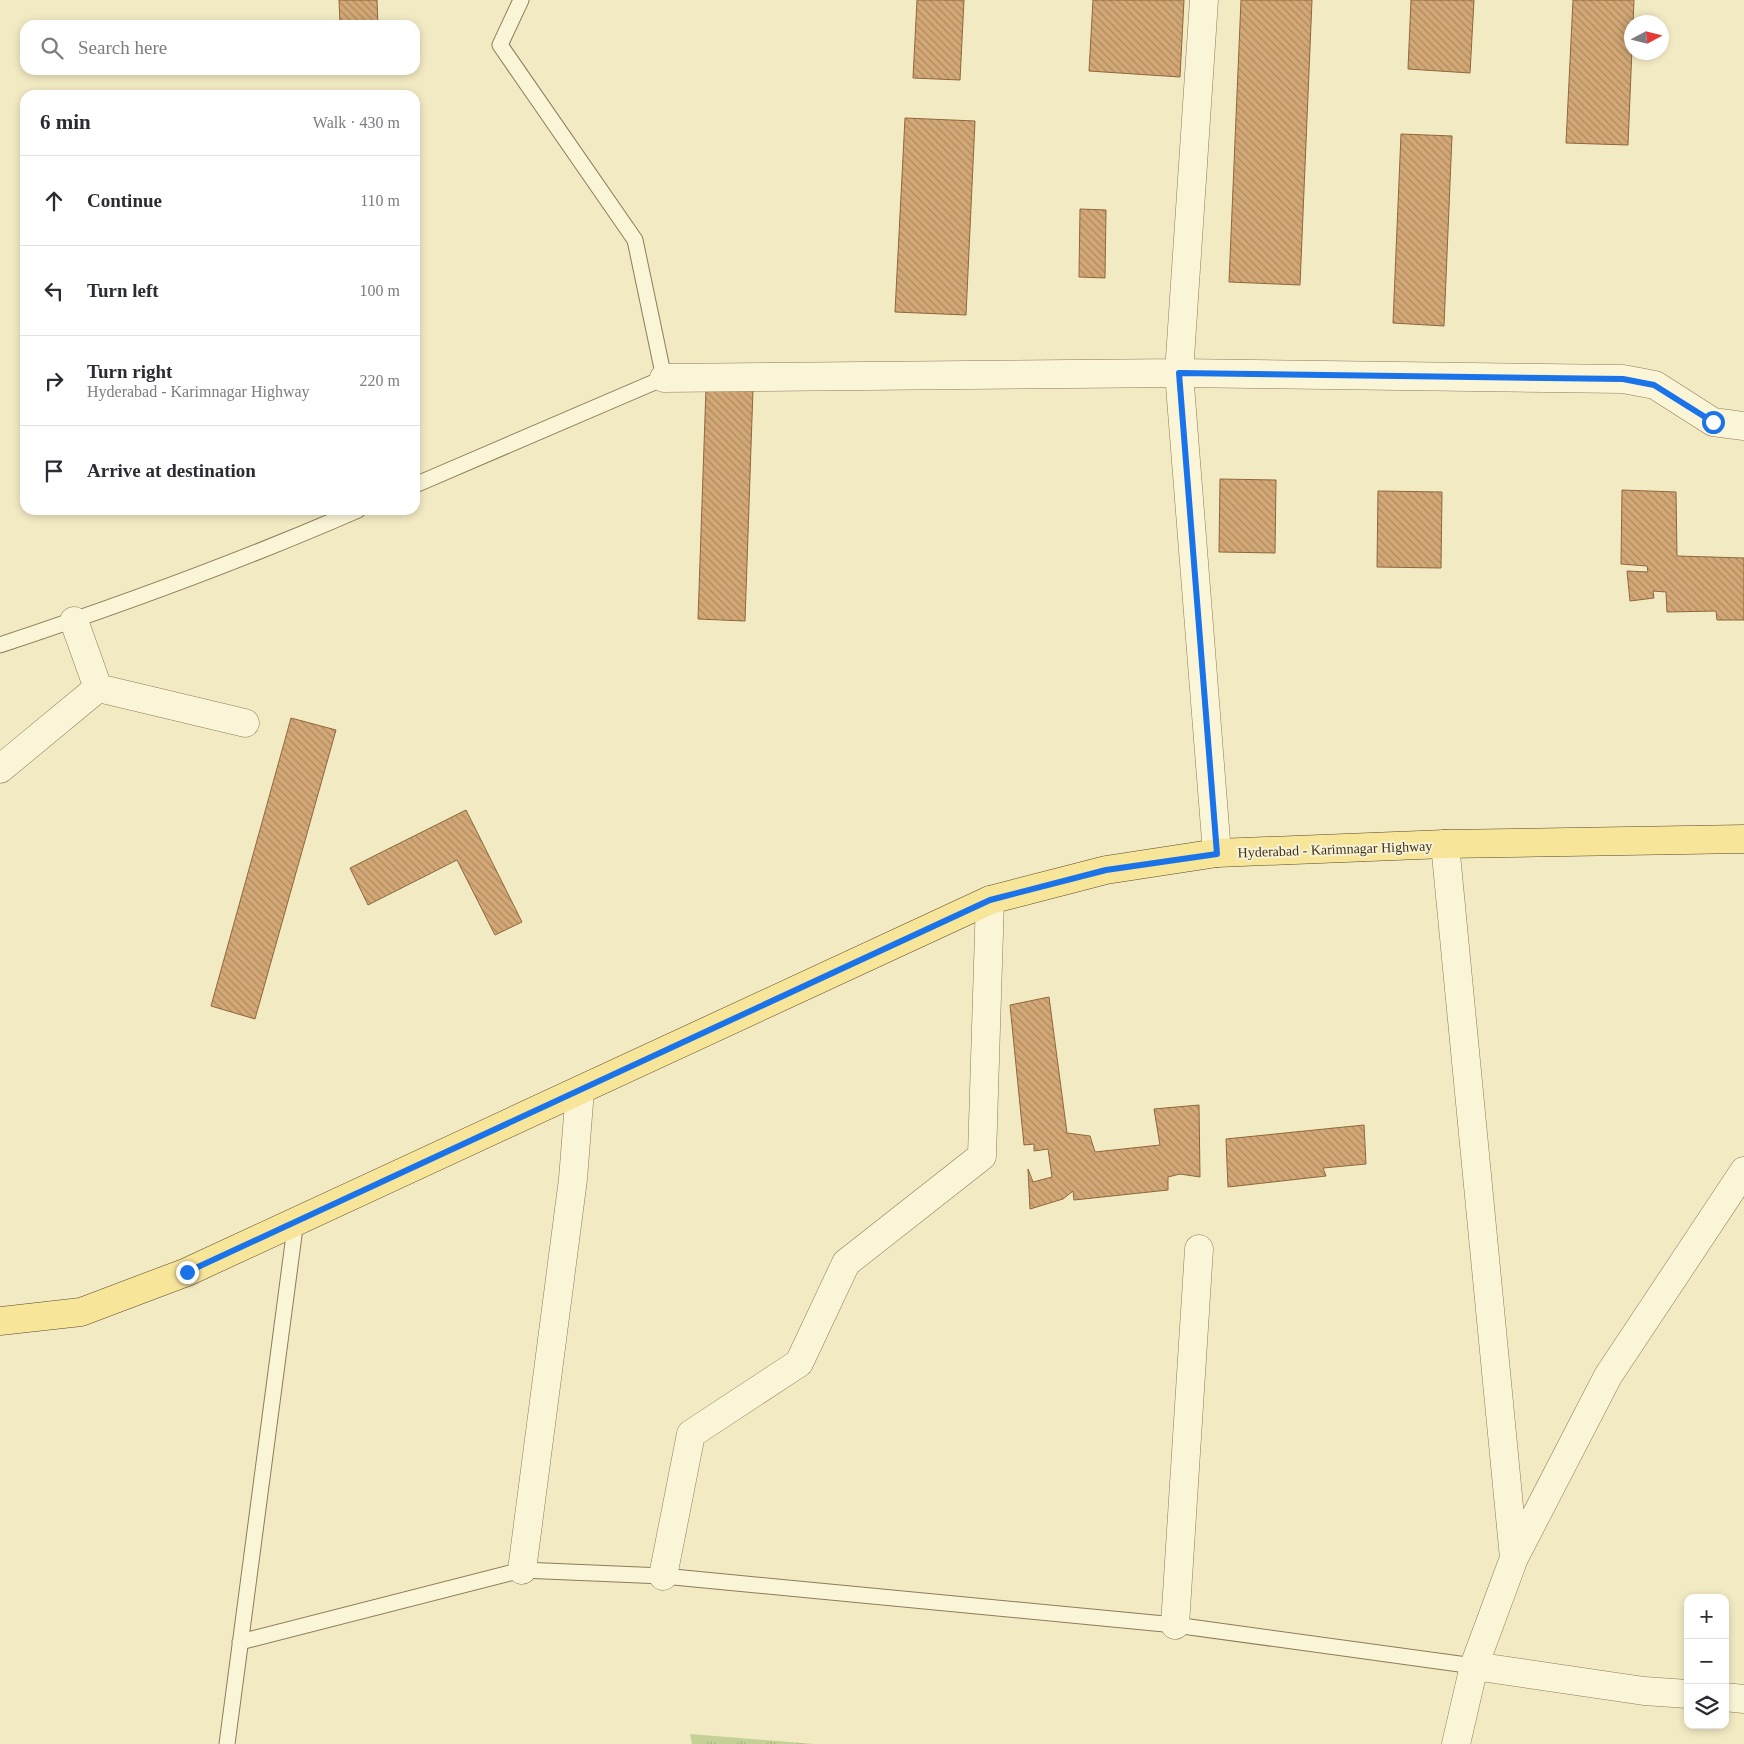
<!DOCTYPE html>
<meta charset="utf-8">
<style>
body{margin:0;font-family:"Times New Roman",serif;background:#f2f2f3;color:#2b2b33}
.controls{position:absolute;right:15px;bottom:15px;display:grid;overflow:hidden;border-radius:10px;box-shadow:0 2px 8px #0003}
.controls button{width:45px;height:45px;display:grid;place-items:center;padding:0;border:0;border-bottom:1px solid #e1e1e2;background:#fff;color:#2b2b33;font:25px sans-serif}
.compass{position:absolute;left:1624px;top:15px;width:45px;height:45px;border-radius:50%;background:#fff;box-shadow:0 2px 8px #0003;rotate:83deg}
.stop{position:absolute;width:15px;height:15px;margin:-11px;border:4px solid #1a73e8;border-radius:50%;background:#fff}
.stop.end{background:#1a73e8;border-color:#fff;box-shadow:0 1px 5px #0008}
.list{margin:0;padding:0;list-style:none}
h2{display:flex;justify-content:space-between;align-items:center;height:65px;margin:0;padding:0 20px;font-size:21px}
h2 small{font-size:16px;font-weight:400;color:#7c7c81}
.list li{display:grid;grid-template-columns:32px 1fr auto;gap:15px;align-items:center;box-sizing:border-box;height:90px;padding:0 20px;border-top:1px solid #e1e1e2}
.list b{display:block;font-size:19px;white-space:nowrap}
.list p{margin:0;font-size:16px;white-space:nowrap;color:#7c7c81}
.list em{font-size:16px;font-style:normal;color:#7c7c81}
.icon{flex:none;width:28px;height:28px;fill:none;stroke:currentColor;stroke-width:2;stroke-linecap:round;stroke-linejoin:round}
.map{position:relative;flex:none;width:1744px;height:1744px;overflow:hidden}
.search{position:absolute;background:#fff;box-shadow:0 2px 8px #0003;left:20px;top:20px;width:400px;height:55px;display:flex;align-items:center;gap:12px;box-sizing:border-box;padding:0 18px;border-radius:15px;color:#7c7c81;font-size:19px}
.panel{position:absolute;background:#fff;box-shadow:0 2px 8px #0003;left:20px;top:90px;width:400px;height:425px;border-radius:15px}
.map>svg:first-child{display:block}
</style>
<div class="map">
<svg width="1744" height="1744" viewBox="0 0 1744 1744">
<defs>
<pattern id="park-tufts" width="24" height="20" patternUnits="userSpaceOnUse" patternTransform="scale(1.25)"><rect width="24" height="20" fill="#c3d196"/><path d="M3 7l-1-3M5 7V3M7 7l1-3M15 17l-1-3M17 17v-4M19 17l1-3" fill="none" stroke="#a8b481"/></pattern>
<pattern id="building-back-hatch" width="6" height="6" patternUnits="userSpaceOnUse" patternTransform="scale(1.25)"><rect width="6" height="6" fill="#d3a876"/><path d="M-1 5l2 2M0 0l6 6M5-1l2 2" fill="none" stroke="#ac8960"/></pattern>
</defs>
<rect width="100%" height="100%" fill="#f2eac3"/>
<!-- park -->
<path fill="url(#park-tufts)" d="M690,1734l124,10h-122z"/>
<!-- building -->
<path fill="url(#building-back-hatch)" stroke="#8f673c" d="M339,0h38l1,25h-38z
M917,0h47l-4,80 -47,-2z
M1093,0h91l-4,77 -91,-6z
M1241,0h71l-12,285 -71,-3z
M1411,0h63l-4,73 -62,-4z
M1573,0h61l-6,145 -62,-2z
M905,118l70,3 -9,194 -71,-3z
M1401,134l51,2 -8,190 -51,-3z
M1080,209l26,1 -1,68 -26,-1z
M706,388l47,1 -8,232 -47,-2z
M1220,479l56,1 -1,73 -56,-1z
M1622,490l54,2 1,64 67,2v62h-27l-1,-9 -49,1 -1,-20 -13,-1 1,7 -24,3 -3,-30 21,1 -1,-6 -26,-2z
M1378,491l64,1 -1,76 -64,-1z
M291,718l45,12 -81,289 -44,-13z
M466,810l56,112 -27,13 -38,-75 -89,45 -18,-37z
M1049,997l18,136 23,3 5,16 65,-7 -6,-36 45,-4 1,72 -20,-3 -12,3v13l-94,10 -1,-9 -10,8 -33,10 -2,-40 5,13 19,-5 -4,-28 -14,2v-7l-10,1 -14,-140z
M1364,1125l2,39 -43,4 3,8 -98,11 -2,-48z"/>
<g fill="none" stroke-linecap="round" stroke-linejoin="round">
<defs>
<path id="lane" d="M415,485l249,-107 -29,-138 -135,-195 21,-45
M0,645c121,-40 241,-84 358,-135
M240,1642l282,-72 141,6 512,49 299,41
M227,1744l69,-524"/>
<path id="street" d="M1204,0l-25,373 38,480
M664,378l515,-5 444,6 32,6 58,37 31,4
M74,621l24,67 147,35
M0,769l98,-81
M1445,844l69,714 -40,108 -18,78
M1514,1558l94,-182 136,-205
M522,1570l51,-391 7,-89
M663,1576l28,-142 108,-71 47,-100 136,-107 8,-256
M1175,1625l24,-376
M1474,1666l170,25 44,3
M1725,1697l19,2"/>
<path id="primary" d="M0,1321l81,-9 106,-40 803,-372 116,-30 111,-17 228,-9 299,-5"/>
</defs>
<!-- lane casing -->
<use href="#lane" stroke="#8e7b58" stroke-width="17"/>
<!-- street casing -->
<use href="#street" stroke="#8e7b58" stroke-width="29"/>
<!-- primary casing -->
<use href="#primary" stroke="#5b482d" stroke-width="29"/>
<!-- lane -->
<use href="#lane" stroke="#fbf5d8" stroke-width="15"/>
<!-- street -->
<use href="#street" stroke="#fbf5d8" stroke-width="28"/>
<!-- primary -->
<use href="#primary" stroke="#f7e599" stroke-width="28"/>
</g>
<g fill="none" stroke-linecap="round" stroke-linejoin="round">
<!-- route -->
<path stroke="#1a73e8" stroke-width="6" d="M187,1272l803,-372 116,-30 111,-16 -38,-481 444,6 31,6 59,37"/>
</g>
<g text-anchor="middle" stroke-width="4" stroke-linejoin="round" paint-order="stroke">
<!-- street labels -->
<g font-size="14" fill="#3d301d" stroke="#f8f2d4">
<text transform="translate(1335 849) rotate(-2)" y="5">Hyderabad - Karimnagar Highway</text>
</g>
</g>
</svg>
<div class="controls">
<button>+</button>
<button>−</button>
<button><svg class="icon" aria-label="layers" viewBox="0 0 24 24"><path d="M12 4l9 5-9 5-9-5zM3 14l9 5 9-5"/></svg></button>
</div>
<svg class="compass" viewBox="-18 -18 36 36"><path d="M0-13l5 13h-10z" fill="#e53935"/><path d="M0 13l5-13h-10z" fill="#7c7c81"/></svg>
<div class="stop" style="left:1713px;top:422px"></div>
<div class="stop end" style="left:187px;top:1272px"></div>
<div class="search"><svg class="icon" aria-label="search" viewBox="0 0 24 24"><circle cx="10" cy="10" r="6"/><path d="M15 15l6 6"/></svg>Search here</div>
<section class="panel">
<h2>6 min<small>Walk · 430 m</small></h2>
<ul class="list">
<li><svg class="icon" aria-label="ahead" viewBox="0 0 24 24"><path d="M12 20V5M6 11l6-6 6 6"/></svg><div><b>Continue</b></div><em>110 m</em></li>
<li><svg class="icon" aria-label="left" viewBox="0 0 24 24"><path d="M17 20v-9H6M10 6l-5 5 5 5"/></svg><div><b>Turn left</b></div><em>100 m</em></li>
<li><svg class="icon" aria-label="right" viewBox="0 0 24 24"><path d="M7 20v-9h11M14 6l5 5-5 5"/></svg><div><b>Turn right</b><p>Hyderabad - Karimnagar Highway</p></div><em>220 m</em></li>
<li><svg class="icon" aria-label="arrive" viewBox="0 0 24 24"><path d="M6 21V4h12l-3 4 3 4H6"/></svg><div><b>Arrive at destination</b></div></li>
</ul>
</section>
</div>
